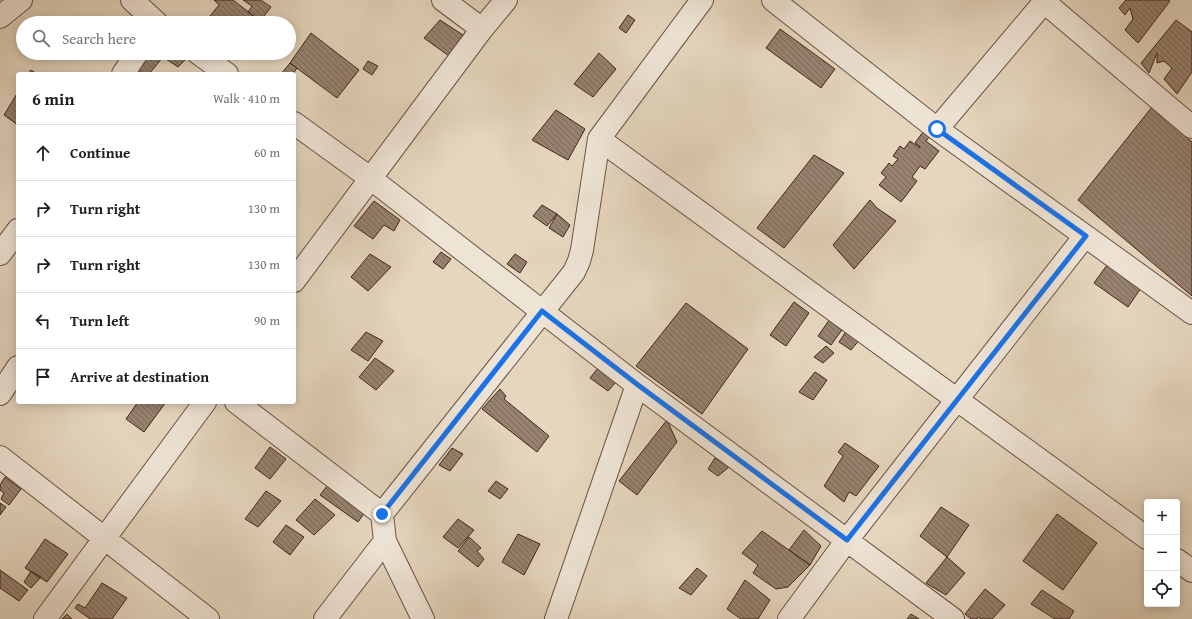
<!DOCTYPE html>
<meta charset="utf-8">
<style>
body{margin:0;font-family:"Gentium Book Plus",serif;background:#f2f2f2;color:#202124}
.controls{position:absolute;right:12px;bottom:12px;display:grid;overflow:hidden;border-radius:4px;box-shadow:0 2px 10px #0003}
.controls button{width:36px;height:36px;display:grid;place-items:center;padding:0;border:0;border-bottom:1px solid #e0e0e0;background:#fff;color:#202124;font:20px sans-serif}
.stop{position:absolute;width:12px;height:12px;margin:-9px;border:3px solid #1a73e8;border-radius:50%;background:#fff}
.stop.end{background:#1a73e8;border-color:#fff;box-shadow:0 1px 4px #0008}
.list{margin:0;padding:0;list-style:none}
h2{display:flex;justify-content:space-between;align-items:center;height:52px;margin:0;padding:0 16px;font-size:17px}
h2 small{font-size:13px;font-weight:400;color:#757577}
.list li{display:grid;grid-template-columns:26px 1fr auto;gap:12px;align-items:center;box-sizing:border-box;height:56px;padding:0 16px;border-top:1px solid #e0e0e0}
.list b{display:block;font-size:15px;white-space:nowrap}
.list em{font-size:13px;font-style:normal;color:#757577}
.icon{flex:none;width:22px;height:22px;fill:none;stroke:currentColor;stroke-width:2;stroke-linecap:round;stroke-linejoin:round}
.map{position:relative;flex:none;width:1192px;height:619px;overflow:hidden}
.search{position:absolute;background:#fff;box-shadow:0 2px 10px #0003;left:16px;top:16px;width:280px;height:44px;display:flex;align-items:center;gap:10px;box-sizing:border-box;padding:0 14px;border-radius:22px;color:#757577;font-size:15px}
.panel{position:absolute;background:#fff;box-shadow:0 2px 10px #0003;left:16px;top:72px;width:280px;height:332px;border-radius:4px}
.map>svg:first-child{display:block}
</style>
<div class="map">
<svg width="1192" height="619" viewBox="0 0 1192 619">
<defs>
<pattern id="building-back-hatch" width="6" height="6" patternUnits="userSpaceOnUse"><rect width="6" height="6" fill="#96826f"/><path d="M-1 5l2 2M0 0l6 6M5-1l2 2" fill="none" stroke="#7c6a5a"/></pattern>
</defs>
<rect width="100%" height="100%" fill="#e5d6be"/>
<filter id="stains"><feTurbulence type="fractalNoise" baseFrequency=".005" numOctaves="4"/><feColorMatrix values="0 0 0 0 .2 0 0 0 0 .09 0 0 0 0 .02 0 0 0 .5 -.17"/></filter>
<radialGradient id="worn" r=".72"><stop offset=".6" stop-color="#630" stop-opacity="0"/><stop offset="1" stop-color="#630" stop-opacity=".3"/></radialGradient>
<!-- building -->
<path fill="url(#building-back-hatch)" stroke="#41261a" d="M214,0h19l27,21 -1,2h-51l-2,-2 13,-16z
M243,0h18l10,7 -11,14 -12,-9 4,-6z
M1126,0h42l2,1 -32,42 -13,-13 8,-11 -3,-11 -5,7 -6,-7z
M628,15l7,5 -9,13 -7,-5z
M112,18l10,5h-13z
M440,20l23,15 -14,21 -25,-18z
M1176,20l16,12v40l-15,22 -13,-15 8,-11 -8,-7 -7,2v-10l-8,20 -8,-10z
M780,29l55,40 -14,19 -55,-40z
M311,33l48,37 -22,28 -47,-35z
M147,53h35l5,5 -9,9 -15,-10 -14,17h-6l-6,-5z
M599,53l17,16 -23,28 -19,-13z
M368,61l10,5 -6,9 -9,-6z
M290,63l7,5 -4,6h-12z
M31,70l6,4h-9z
M18,92v33l-14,-10z
M1152,107l40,35v154l-114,-96z
M556,110l29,19 -17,31 -36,-20z
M923,132l6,5 -3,4 13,10 -14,18 -5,-3 -8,11 5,4 -16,21 -22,-17 7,-8 -5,-4 8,-10 3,3 6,-7 -5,-3 7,-10 4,3 6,-8 10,7v-1l-5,-4z
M814,155l30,18 -60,75 -27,-20z
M870,200l7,8 19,13 -42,48 -21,-24z
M374,201l26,19 -6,11 -10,-6 -11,14 -19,-13z
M542,205l15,9 -10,12 -14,-10z
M557,214l13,11 -7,12 -14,-9z
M441,252l10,7 -8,10 -10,-7z
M370,254l21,13 -23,24 -17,-14z
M515,254l12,8 -7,11 -13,-9z
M1107,265l34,23 -13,19 -34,-24z
M794,302l15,11 -23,33 -16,-11z
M686,303l62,46 -46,65 -66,-48z
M830,319l14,8 -13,18 -13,-9z
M847,330l13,9 -9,11 -12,-8z
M366,332l17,9 -15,20 -17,-11z
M826,346l8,7 -11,10 -9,-6z
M375,358l19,13 -18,19 -17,-13z
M598,368l18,14 -8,9 -18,-13z
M815,372l12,8 -14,20 -14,-8z
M500,389l6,7 -2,3 45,37 -12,16 -55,-43z
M138,402h28l-22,30 -18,-13z
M667,420l10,22 -40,53 -18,-14z
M845,443l34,23 -23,30 -7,-4 -5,10 -20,-16 19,-30 -5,-4z
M270,447l16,12 -16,20 -15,-11z
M452,448l11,6 -13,17 -11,-6z
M715,458l14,9 -11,9 -10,-7z
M5,477l16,12 -12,16 -8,-6 3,-6 -4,-3v-5z
M496,481l12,8 -8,10 -12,-8z
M327,486l38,26 -7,10 -38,-27z
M266,491l15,10 -23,26 -13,-8z
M315,499l20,16 -21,20 -18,-15z
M0,503l6,4 -6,8z
M941,507l28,18 -22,32 -27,-21z
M1057,514l40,29 -34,47 -40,-29z
M458,519l16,11 -16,18 -15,-11z
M286,525l18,12 -14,18 -17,-13z
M804,530l17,16 -11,19 -21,-15z
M762,531l48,34 -22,22 -12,2 -23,-16 5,-8 -16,-12z
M518,534l22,10 -16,31 -22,-13z
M469,537l12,11 -4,3 7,8 -6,8 -20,-16z
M45,539l23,15 -21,28 -22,-14z
M947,557l18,16 -19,22 -20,-12z
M697,568l10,8 -16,19 -12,-7z
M0,570l28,20 -9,11 -19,-13z
M31,571l10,6 -10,11 -7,-6z
M745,580l25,20 -12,19h-17l-14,-10z
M102,583l25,15 -15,21h-22l-15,-11 3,-4 7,4z
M985,589l20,16 -13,14h-10l-4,-2 -1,2h-6l-6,-5z
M1042,590l32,21 -5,8h-14l-24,-15z
M67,614l5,5h-10z
M911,614l8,5h-12z"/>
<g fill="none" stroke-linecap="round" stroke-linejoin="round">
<defs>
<path id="minor" d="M132,0l25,23
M443,0l39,29
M773,0l164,129 255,184
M1042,0l150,127
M0,17l21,-17
M198,53l29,21
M123,74l14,-21
M294,123l76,55 267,207 316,234
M937,129l109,-129
M599,139l548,399
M0,254l18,-24
M294,281l188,-252 24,-29
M0,394l18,-27
M236,402l146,112 3,27 38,78
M0,457l208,162
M382,514l192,-242 5,-11 3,-11 17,-111 103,-139
M1177,560l15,11
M45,619l160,-217
M325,619l60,-78
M556,619l81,-234
M789,619l58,-79 238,-304"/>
</defs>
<!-- minor casing -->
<use href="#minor" stroke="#6a5243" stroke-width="24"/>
<!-- minor -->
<use href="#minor" stroke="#eee4d5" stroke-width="22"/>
</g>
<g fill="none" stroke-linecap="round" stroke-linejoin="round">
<!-- route -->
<path stroke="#1a73e8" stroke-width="5" d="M382,514l160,-203 96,74 209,155 239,-304 -149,-107"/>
</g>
<rect width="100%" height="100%" filter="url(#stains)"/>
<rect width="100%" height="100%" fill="url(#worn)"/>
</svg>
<div class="controls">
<button>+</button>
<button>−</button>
<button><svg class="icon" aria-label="locate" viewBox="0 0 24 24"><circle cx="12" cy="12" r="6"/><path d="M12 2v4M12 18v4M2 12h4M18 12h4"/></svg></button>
</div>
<div class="stop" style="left:937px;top:129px"></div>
<div class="stop end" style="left:382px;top:514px"></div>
<div class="search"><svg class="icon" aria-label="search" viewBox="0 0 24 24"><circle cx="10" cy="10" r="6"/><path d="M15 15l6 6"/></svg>Search here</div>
<section class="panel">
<h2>6 min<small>Walk · 410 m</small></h2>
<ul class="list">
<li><svg class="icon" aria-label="ahead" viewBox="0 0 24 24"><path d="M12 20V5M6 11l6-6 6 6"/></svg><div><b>Continue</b></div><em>60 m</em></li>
<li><svg class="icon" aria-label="right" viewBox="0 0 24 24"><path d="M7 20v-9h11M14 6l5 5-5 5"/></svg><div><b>Turn right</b></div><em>130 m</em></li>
<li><svg class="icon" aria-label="right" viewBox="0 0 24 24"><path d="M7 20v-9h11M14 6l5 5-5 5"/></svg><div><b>Turn right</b></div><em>130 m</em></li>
<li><svg class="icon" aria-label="left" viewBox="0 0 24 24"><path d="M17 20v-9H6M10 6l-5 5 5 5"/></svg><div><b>Turn left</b></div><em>90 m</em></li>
<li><svg class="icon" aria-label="arrive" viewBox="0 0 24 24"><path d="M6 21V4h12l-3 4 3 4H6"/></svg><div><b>Arrive at destination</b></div></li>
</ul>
</section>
</div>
